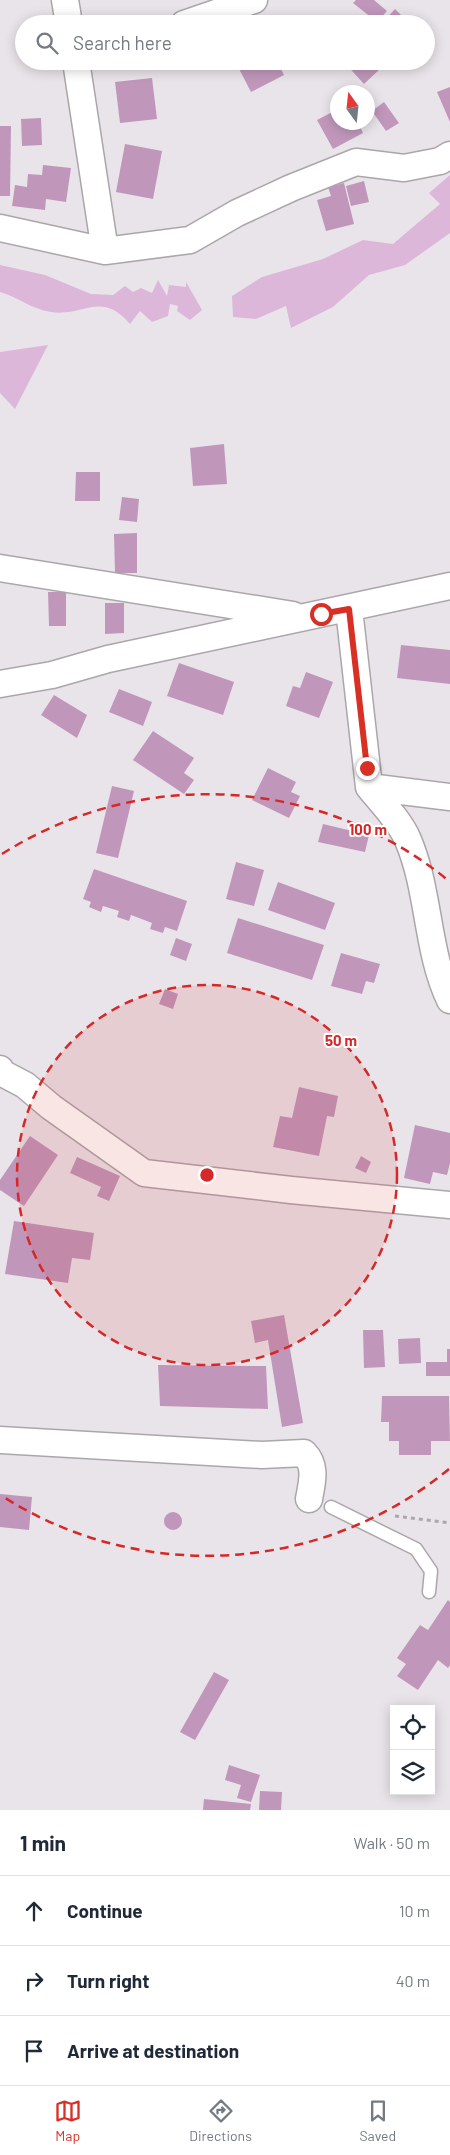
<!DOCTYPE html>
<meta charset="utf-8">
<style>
body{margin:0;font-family:Barlow,sans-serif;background:#f6f6f7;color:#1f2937}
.controls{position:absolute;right:15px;bottom:15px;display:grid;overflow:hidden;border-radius:0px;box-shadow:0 2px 12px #0003}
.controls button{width:45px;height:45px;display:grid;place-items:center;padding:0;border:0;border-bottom:1px solid #e0e1e3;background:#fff;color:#1f2937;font:25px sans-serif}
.compass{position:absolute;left:330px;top:85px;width:45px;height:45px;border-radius:50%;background:#fff;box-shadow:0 2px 12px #0003;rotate:345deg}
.stop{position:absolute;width:15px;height:15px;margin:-11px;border:4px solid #d93025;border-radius:50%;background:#fff}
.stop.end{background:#d93025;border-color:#fff;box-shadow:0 1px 5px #0008}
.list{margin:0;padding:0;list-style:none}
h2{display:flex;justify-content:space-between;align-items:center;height:65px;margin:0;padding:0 20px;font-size:21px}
h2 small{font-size:16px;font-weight:400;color:#747a83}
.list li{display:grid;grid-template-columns:32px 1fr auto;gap:15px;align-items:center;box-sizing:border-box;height:70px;padding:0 20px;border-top:1px solid #e0e1e3}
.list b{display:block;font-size:19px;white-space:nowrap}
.list em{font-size:16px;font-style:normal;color:#747a83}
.icon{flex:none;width:28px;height:28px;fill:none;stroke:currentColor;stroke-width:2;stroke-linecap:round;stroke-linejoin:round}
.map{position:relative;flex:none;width:450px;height:1810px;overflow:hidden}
.search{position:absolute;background:#fff;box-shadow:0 2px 12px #0003;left:15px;right:15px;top:15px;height:55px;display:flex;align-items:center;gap:12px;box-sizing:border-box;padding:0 18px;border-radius:28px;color:#747a83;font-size:19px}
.sheet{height:275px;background:#fff}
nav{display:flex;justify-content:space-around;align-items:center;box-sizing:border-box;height:70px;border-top:1px solid #e0e1e3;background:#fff;font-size:14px;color:#747a83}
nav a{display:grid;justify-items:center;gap:2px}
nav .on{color:#d93025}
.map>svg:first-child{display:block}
</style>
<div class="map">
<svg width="450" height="1810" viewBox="0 0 450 1810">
<rect width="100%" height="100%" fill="#e9e4e9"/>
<!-- green -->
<path fill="#ddb7d9" d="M450,175v58l-45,32 -36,10 -36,32 -42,21 -5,-22 -30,13 -23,-2 -1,-21 30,-19 61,-18 40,-19 30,4 47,-40 -11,-11z
M0,265l45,10 46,19 22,1 12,-9 8,6 8,-4 11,5 6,-13 9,16 2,-11 17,2v-5l16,28 -12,10 -13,-9 1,-5 -8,-2 -2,12 -16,6 -12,-11 -10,13c-29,-34 -46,-7 -79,-12 -20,-3 -33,-15 -51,-20z
M48,345l-33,64 -15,-16v-41z"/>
<!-- building -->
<path fill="#c097bb" d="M356,0h18l13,11 -10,11 -24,-19z
M395,9l8,8 -7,7h-11l-2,-2z
M235,61h42l7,14 -33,17z
M343,61h31l7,7 -17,16z
M152,78l5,41 -37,4 -5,-41z
M450,87v35l-13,-30z
M384,102l15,21 -13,8 -14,-20z
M338,109v13h20l5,11 -30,16 -16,-29z
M41,118l1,27 -20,1 -1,-27z
M0,126h11l-1,70h-10z
M125,144l37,7 -9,48 -37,-7z
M43,165l28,3 -5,34 -20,-3 -1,11 -33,-4 3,-21 12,2 1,-13 14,1z
M364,181l5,21 -18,4 -5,-20z
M344,183l10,41 -28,7 -9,-31 14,-4 -3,-9z
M224,444l3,40 -34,2 -3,-38z
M76,472h24v29h-25z
M122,497l17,2 -2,23 -18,-2z
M137,533v40h-22l-1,-39z
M48,592h18v34h-17z
M105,603h19v30l-19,1z
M401,645l49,5v34l-53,-6z
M179,663l55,19 -11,33 -56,-19z
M306,672l27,10 -14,36 -33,-12 7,-20 7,2z
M119,689l33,13 -9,24 -34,-14z
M54,695l33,20 -10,23 -36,-23z
M153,731l41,27 -10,15 10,7 -10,14 -51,-34z
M268,768l28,14 -5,10 9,4 -11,22 -37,-18z
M112,786l22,5 -16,67 -22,-5z
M323,824l46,11 -4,17 -47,-10z
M236,862l28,8 -10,36 -28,-7z
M94,869l93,32 -10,30 -12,-4 -2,6 -13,-4 2,-6 -21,-8 -2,6 -12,-4 2,-6 -16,-5 -2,6 -12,-5 2,-5 -8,-3z
M278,882l57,21 -10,27 -57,-20z
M238,918l86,27 -12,35 -85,-27z
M176,938l16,6 -6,17 -16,-6z
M341,953l39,11 -6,19 -8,-2 -4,13 -31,-8z
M165,989l13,5 -5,15 -14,-5z
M299,1087l39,9 -4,21 -7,-1 -8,40 -46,-9 7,-31 12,2z
M415,1125l35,8v30l-3,12 -14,-3 -3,12 -26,-6z
M30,1136l28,19 -34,51 -24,-16v-10z
M361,1156l10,6 -5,11 -11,-5z
M77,1157l43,19 -11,25 -12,-5 4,-9 -31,-14z
M14,1221l80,12 -4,27 -18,-2 -4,25 -63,-9z
M284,1315l19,108 -21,4 -14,-87 -13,3 -4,-22z
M363,1330h20l2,37 -21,1z
M420,1338l1,25 -22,1 -1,-25z
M447,1349h3v27h-24v-14h21z
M158,1365l108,1 2,43 -108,-3z
M382,1396h67l1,45h-19v14h-32v-14h-10v-19h-8z
M0,1494l32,3 -3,33 -29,-3z
M164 1521a9 9 0 1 1 18 0a9 9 0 1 1-18 0Z
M448,1600l2,2v63l-2,3 -10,-8 -20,30 -21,-14 9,-12 -9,-6 23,-33 8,5z
M214,1672l15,8 -34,60 -15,-8z
M229,1765l31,10 -9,27 -14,-4 4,-13 -16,-5z
M260,1791l22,1 -1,18h-22z
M204,1799l47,5 -1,6h-47z"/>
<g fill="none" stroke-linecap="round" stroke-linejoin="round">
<defs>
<path id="lane" d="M331,1507l85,42 15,22 -2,21"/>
<path id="street" d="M65,0l4,24
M184,24l70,-24
M76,61l29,190
M0,228l105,23 85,-11 47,-27 54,-25 65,-26 48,6 36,-7 10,-6
M0,568l293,47
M349,609l20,178 81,10
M0,684l52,-9 56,-16 342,-73
M369,787c13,16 31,34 39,53 22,52 18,110 42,160
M0,1069l2,4 23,12 26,22 93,66 147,17 159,15
M0,1440l262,15 42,-2c13,13 8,29 5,46"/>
</defs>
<!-- lane casing -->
<use href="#lane" stroke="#aba6aa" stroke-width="15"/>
<!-- street casing -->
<use href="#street" stroke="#aba6aa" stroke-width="29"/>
<!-- path -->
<path stroke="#aba7aa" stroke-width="3" stroke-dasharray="4 4" stroke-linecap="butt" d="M395,1516l55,7"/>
<!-- lane -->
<use href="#lane" stroke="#fff" stroke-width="12"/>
<!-- street -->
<use href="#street" stroke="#fff" stroke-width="26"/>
</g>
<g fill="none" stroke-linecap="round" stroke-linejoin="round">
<!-- route -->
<path stroke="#d93025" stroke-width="6" d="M321,614l28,-5 18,159"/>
</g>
<!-- distance rings -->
<circle cx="207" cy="1175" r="190" fill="#d62828" fill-opacity=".12"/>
<g fill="none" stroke="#d62828" stroke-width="2.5" stroke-dasharray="9 6">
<circle cx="207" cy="1175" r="190"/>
<path d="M449 1469A381 381 0 0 1 2 1496M2 854A381 381 0 0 1 449 881"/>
</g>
<circle cx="207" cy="1175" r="8" fill="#d62828" stroke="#fff" stroke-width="2.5"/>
<g font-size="15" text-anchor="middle" font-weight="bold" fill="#d62828" stroke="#fff" stroke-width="4" stroke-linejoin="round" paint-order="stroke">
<text x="368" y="835">100 m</text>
<text x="341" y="1046">50 m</text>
</g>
</svg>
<div class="controls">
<button><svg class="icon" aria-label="locate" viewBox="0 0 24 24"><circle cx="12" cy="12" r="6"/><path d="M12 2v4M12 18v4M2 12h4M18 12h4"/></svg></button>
<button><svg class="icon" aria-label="layers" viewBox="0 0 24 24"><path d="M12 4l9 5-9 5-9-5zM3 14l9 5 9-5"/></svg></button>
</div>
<svg class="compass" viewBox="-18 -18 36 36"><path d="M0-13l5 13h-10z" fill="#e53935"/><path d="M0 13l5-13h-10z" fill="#747a83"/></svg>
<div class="stop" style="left:321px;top:614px"></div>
<div class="stop end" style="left:367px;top:768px"></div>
<div class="search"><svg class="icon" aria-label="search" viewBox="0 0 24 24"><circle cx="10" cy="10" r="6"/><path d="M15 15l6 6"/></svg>Search here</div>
</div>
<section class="sheet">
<h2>1 min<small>Walk · 50 m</small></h2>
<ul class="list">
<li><svg class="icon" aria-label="ahead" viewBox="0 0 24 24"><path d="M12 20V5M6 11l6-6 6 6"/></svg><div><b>Continue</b></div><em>10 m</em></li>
<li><svg class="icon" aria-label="right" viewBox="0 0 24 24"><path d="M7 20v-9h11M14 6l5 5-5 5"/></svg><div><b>Turn right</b></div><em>40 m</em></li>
<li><svg class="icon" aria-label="arrive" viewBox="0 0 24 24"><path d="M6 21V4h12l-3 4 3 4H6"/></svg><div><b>Arrive at destination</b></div></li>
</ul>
</section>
<nav>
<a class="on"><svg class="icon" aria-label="map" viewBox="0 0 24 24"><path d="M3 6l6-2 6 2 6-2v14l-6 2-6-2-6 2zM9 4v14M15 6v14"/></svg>Map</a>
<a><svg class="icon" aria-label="directions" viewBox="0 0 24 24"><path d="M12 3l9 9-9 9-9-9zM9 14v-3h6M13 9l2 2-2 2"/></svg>Directions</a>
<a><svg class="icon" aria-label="saved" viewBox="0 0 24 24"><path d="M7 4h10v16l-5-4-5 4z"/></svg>Saved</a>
</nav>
